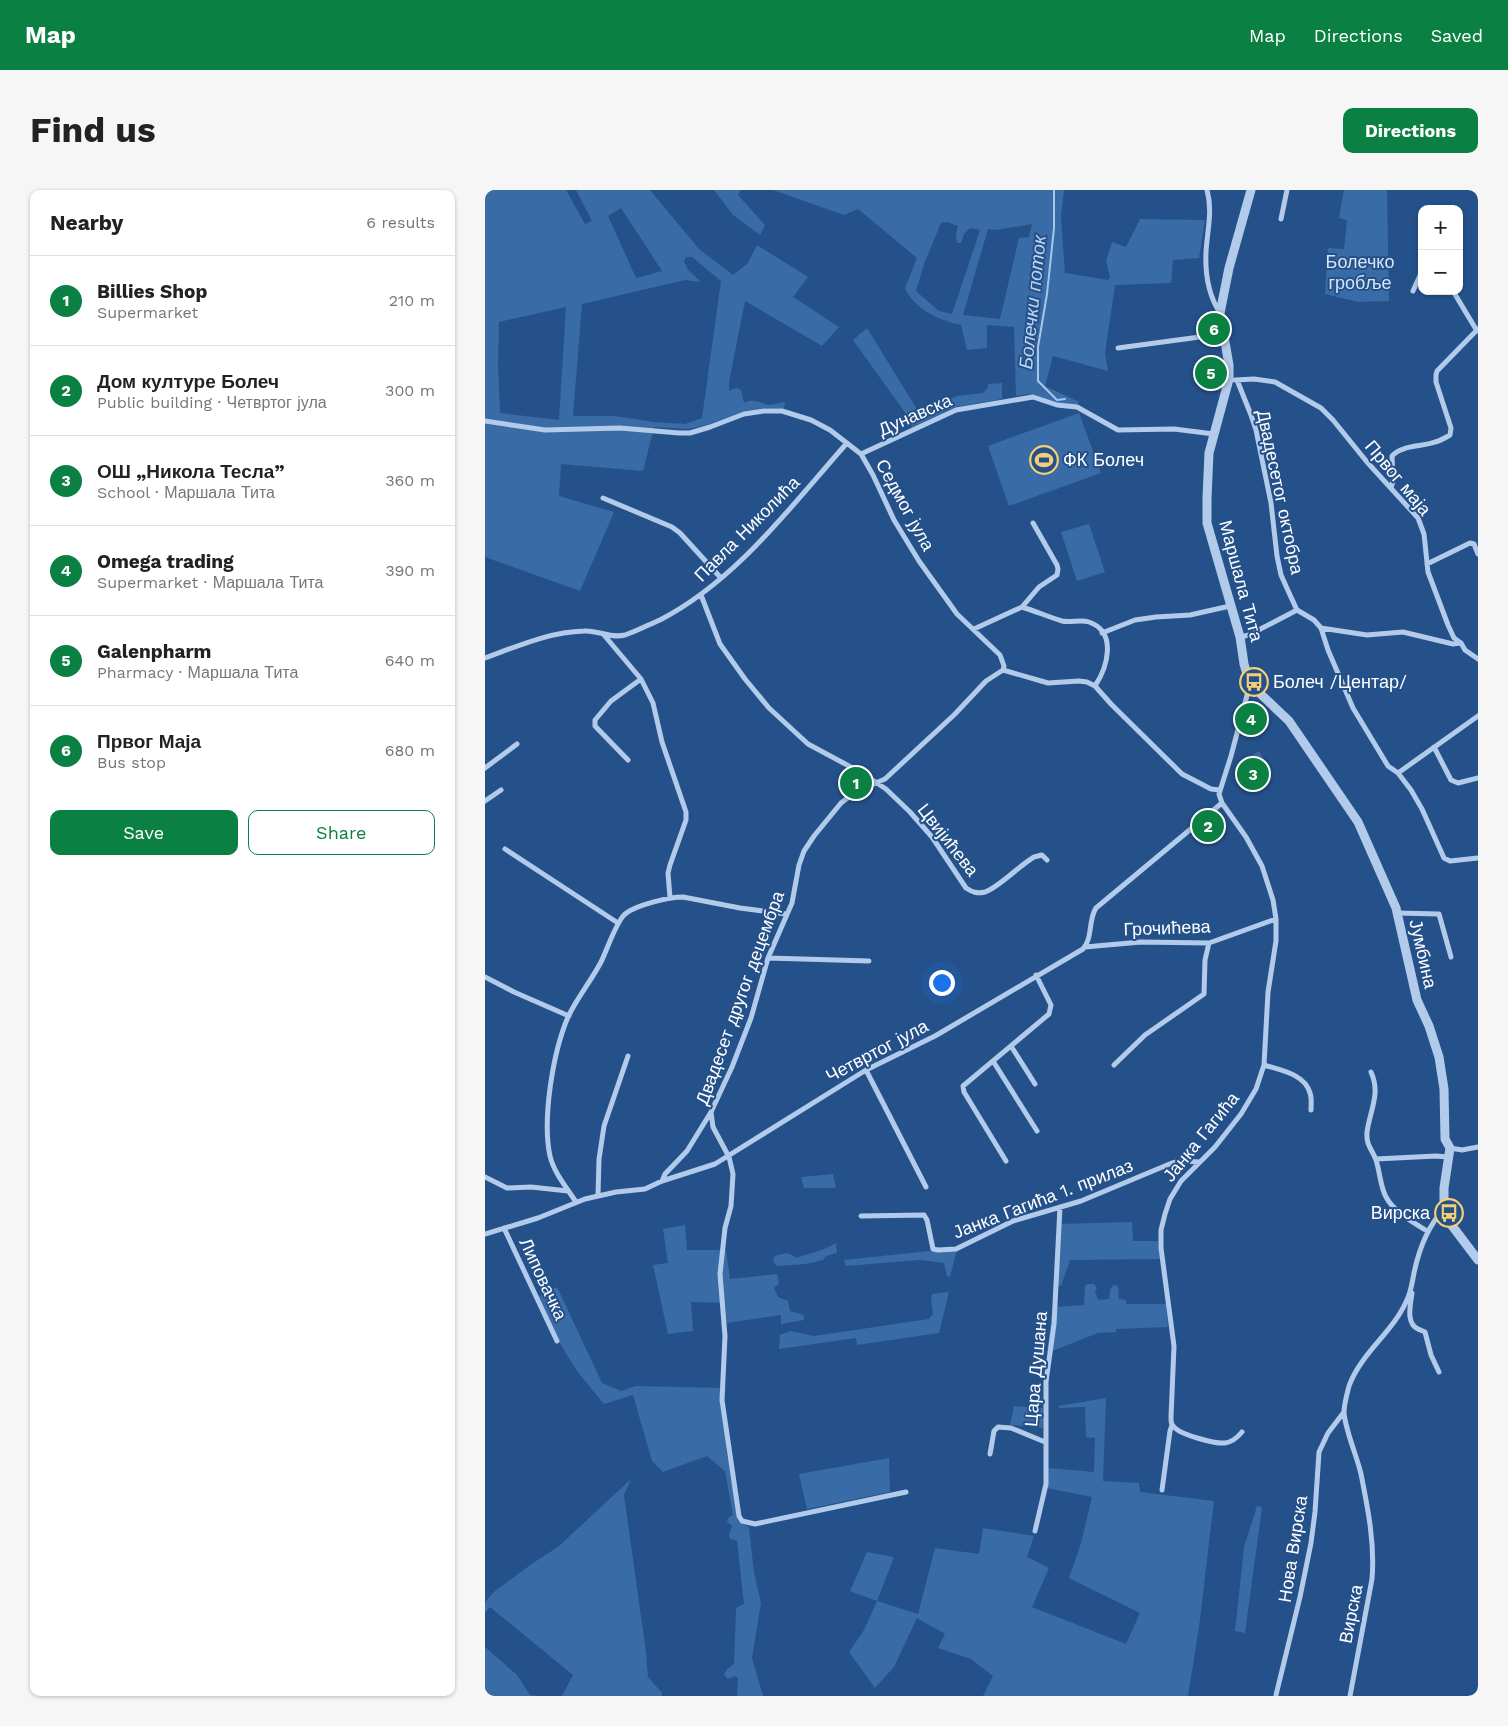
<!DOCTYPE html>
<meta charset="utf-8">
<style>
body{margin:0;font-family:"Work Sans",sans-serif;background:#f6f6f6;color:#222}
.controls{position:absolute;right:15px;top:15px;display:grid;overflow:hidden;border-radius:10px;box-shadow:0 1px 4px #0004}
.controls button{width:45px;height:45px;display:grid;place-items:center;padding:0;border:0;border-bottom:1px solid #e0e0e0;background:#fff;color:#222;font:25px sans-serif}
.you{position:absolute;left:456px;top:792px;width:18px;height:18px;margin:-12px;border:4px solid #fff;border-radius:50%;background:#1a73e8;box-shadow:0 0 0 8px #1a73e833}
.badge{display:grid;place-items:center;width:32px;height:32px;border-radius:50%;background:#0b8043;color:#fff;font-size:16px;font-weight:700}
.pin{position:absolute;translate:-50% -50%;border:2px solid #fff;box-shadow:0 1px 5px #0006}
.list{margin:0;padding:0;list-style:none}
h2{display:flex;justify-content:space-between;align-items:center;height:65px;margin:0;padding:0 20px;font-size:21px}
h2 small{font-size:16px;font-weight:400;color:#767676}
.list li{display:grid;grid-template-columns:32px 1fr auto;gap:15px;align-items:center;box-sizing:border-box;height:90px;padding:0 20px;border-top:1px solid #e0e0e0}
.list b{display:block;font-size:19px;white-space:nowrap}
.list p{margin:0;font-size:16px;white-space:nowrap;color:#767676}
.list em{font-size:16px;font-style:normal;color:#767676}
.actions{display:flex;gap:10px;padding:15px 20px}
.actions a{flex:1;padding:11px 0;border:1px solid #0b8043;border-radius:10px;text-align:center;font-size:18px;color:#0b8043}
.actions .main{background:#0b8043;color:#fff}
.map{position:relative;flex:none;width:993px;height:1506px;overflow:hidden;border-radius:10px}
header{display:flex;align-items:center;gap:30px;box-sizing:border-box;height:70px;padding:0 25px;background:#0b8043;color:#fff}
header strong{font-size:24px}
nav{display:flex;gap:28px;margin-inline-start:auto;font-size:18px}
.intro{display:flex;align-items:center;justify-content:space-between;box-sizing:border-box;height:120px;padding:0 30px}
h1{margin:0;font-size:35px}
.button{padding:12px 22px;border-radius:10px;background:#0b8043;color:#fff;font-size:18px;font-weight:700}
main{display:flex;gap:30px;padding:0 30px}
aside{flex:1;background:#fff;border-radius:10px;box-shadow:0 1px 4px #0004}
.map>svg:first-child{display:block}
</style>
<header>
<strong>Map</strong>
<nav><a>Map</a><a>Directions</a><a>Saved</a></nav>
</header>
<div class="intro"><h1>Find us</h1><a class="button">Directions</a></div>
<main>
<aside>
<h2>Nearby<small>6 results</small></h2>
<ul class="list">
<li><span class="badge">1</span><div><b>Billies Shop</b><p>Supermarket</p></div><em>210 m</em></li>
<li><span class="badge">2</span><div><b>Дом културе Болеч</b><p>Public building · Четвртог јула</p></div><em>300 m</em></li>
<li><span class="badge">3</span><div><b>ОШ „Никола Тесла”</b><p>School · Маршала Тита</p></div><em>360 m</em></li>
<li><span class="badge">4</span><div><b>Omega trading</b><p>Supermarket · Маршала Тита</p></div><em>390 m</em></li>
<li><span class="badge">5</span><div><b>Galenpharm</b><p>Pharmacy · Маршала Тита</p></div><em>640 m</em></li>
<li><span class="badge">6</span><div><b>Првог Маја</b><p>Bus stop</p></div><em>680 m</em></li>
</ul>
<div class="actions"><a class="main">Save</a><a>Share</a></div>
</aside>
<div class="map">
<svg width="993" height="1506" viewBox="0 0 993 1506">
<rect width="100%" height="100%" fill="#25518a"/>
<!-- green -->
<path fill="#396ba6" fill-rule="evenodd" d="M0,0h81l19,34 7,-3 -16,-31h74l49,59 34,26 15,-12 9,-18 51,32 -15,20 46,30 -17,19 -77,-45 -16,81v9l7,-3 5,2 3,13c10,-5 15,0 25,2 6,0 11,-3 16,-3l-1,6h-18l-21,3 -36,13 -20,5 -35,-2 -11,44 -82,-7 -2,32 55,16 -34,79 -95,-34zM136,18l41,63 -26,7 -28,-62zM201,67h6l29,24 -19,137 -17,6 -31,-2 -39,-6h-42l9,-112 103,-24 16,2 -13,-12 -4,-9zM81,117l-7,113 -59,-7 -2,-48 1,-43z
M229,0h27l-3,5 27,30 -5,10 -27,-20z
M288,0h291l-3,27 4,56 43,7 2,-3 -4,-16 6,-19 14,5 14,-28 65,1 -6,38 -26,2 -2,23 -56,2 -10,68 3,18 -55,-15 -8,30 34,16 -2,3 -24,-2 -15,-7 -10,-2 -12,2 -2,-69 -27,-2v23l-20,2 -6,-25c-22,-5 -46,-15 -56,-37l12,-30 -59,-49 -14,6zM462,32l11,4 -2,8 1,9h4l3,-9 6,-6 10,2 -28,84 -13,-3 -23,-20 8,-27 17,-41zM547,34l-3,13 -10,1 -19,81 -37,-4 25,-86 8,1z
M859,0h43l2,111 -31,1 -33,-8 3,-46 16,1 3,-29 -8,-2z
M382,138l51,83 39,-15 26,-3 5,-5v-4l14,-1v16l-47,8 -43,20 -6,-13 -53,-74z
M594,223l22,60 -92,33 -21,-60z
M604,334l16,48 -28,9 -16,-49z
M774,561l12,20 -9,6 -13,-20z
M761,575l6,3 5,11 -15,10 -2,-4 2,-17z
M348,984l3,14h-32l-3,-11z
M647,1032l1,19h25l2,18 -90,1 -9,26 -7,-1 5,-61z
M200,1035l2,25h39l4,29 47,-5 2,9 -5,5 4,9 10,4 2,10 11,3 3,2v4l-23,4v-9l-54,8 -2,-20 -34,-1 2,29 -25,3 -15,-69 15,-2 -5,-34z
M351,1053l1,10 -11,3 -3,4 -17,4 -30,2 -3,-7 2,-3c9,-3 14,-4 21,2 13,-5 28,-7 40,-15z
M472,1060l-7,27 -3,-1 -3,-13 -24,-3 -74,6 -2,-6 85,-9z
M602,1094h7l3,4 -2,4 3,8 11,-1 1,-9 3,-5 5,1 1,13 7,1v4h40l2,23 -52,2v3l-18,1 -51,20 6,-46 31,-2 1,-19z
M72,1097l45,96 19,8 15,-5 90,2 -2,12 6,48 -4,1 15,74 8,4 5,46 7,30 -9,55 11,38h-26l1,-18 -3,-2 -7,3 -4,-4 3,-6 7,-5 2,-56 8,-4 -7,-63 -7,-2 -1,-5 3,-8 -5,-4 1,-4 5,-3 -8,-44 -18,-15 -44,16 -11,-11 -19,-66 -29,9 -27,-33 -15,-24 -23,-51z
M464,1102l-10,41 -82,12 -1,-7 -77,11 1,-14 10,-4 24,5 115,-17 4,-5 -2,-14 1,-6z
M621,1208l-3,83 36,2 1,9 74,9 -15,126 -11,69h-205l10,-20 -22,-17 -33,-11 7,-14 -28,-16 -23,49 -19,21 -26,-36 15,-22 13,-29 -27,-10 17,-39 27,5 -17,44 41,13 17,-66 44,6 4,-26 51,8 -7,21 22,11 -17,39 94,37 14,-31 -71,-35 12,-35 11,-46 -45,-9 1,-20 46,4 1,-34 -9,-1 -1,-30 -26,1v-2z
M529,1216l29,2v20l-33,-3z
M404,1268l1,34 -83,17 -8,-35z
M146,1289l-7,16 22,157 2,25 14,16v3h-100l11,-21 -83,-68 -5,6v-11l10,-11 38,-28 25,-16z
M772,1316l5,1 -17,126 -10,-2 9,-84z
M0,1457l32,28 13,20 10,1h-55z"/>
<g fill="none" stroke-linecap="round" stroke-linejoin="round">
<!-- stream -->
<path stroke="#a6c6ea" stroke-width="2" d="M569,0v38l-7,66 -9,53v34l19,19 8,-1"/>
<!-- minor -->
<path stroke="#b2cbea" stroke-width="5" d="M722,0c6,21 0,42 -1,62 -1,21 3,44 14,61
M796,29l6,-29
M928,101l9,-20
M968,101l24,40
M633,158l104,-14
M750,190l19,-1 21,3 46,26 12,12 34,42 51,56 6,16 4,38 20,53 6,13 7,5 4,7 13,9
M752,190l14,35 5,15 15,73 6,53 4,19 9,20 7,15 17,10 7,8 7,22 25,58 35,58 10,7 13,17 11,19 22,49 6,3 28,-3
M0,231l60,9 75,-2 59,5h11l20,-6 34,-13 20,-3h18l29,9 19,10 31,24 12,21 21,45 25,41 38,53 43,41 4,11 -1,4 45,13 31,-2 8,1 8,4 16,18 71,70 29,15 9,1
M376,264l95,-44 71,-12 6,-1 24,8 20,2 41,23 56,-1 40,5
M906,298l2,-7 -1,-25c9,-11 30,-9 43,-14 5,-1 10,-4 15,-7l1,-7 -15,-46v-7l1,-4 41,-42
M118,308l69,29 8,6 41,45
M942,374l43,-21 4,1 4,10
M216,405l19,49 25,35 24,29 39,36 54,29 24,16 24,23 22,25 34,51c6,4 11,6 19,4 13,-4 35,-27 49,-35l8,-2 5,5
M537,417c13,4 27,10 40,14 9,2 18,-2 27,1 29,10 18,46 6,64
M836,438l46,7 36,-3 50,12 8,-1
M489,439l48,-22 17,-20 18,-12 1,-6 -1,-4 -24,-42
M617,443l33,-13 21,-3 34,-2 40,-9
M119,445l37,44 12,24 9,39 24,70v8l-16,45 -2,8 2,25
M755,447l9,-2 48,-25
M0,468c33,-12 64,-26 99,-27 15,-1 26,8 41,4 12,-4 23,-10 35,-15 76,-39 131,-114 187,-177
M949,557l17,33 7,3 20,-5
M143,570l-33,-34v-6l16,-19 30,-22
M0,578l32,-24
M913,583l80,-57
M0,611l16,-11
M20,659l113,74
M912,723l42,1 12,43
M600,757l56,-5 68,1 67,-24
M283,768l101,3
M0,787l29,15 55,24
M526,856l24,38
M508,871l44,70
M629,875l31,-30 59,-41 1,-34 4,-17
M779,875c16,5 41,9 46,28 2,5 1,12 1,17
M381,880l60,117
M886,882c10,22 -1,38 -4,60 -1,14 5,17 9,28 4,12 4,26 10,37 8,15 27,25 41,34
M965,958l12,2 16,-3
M891,969l60,-3 12,1
M521,971l-42,-69 -1,-6 86,-72 2,-9 -15,-30
M0,987l22,11 24,-1 37,4
M177,991l3,-7 22,-23 24,-39
M113,1005l1,-36 5,-33 24,-70
M91,1012c-9,-14 -22,-29 -26,-46 -8,-37 3,-104 18,-139 9,-19 23,-36 33,-55 6,-12 15,-40 24,-48 11,-9 44,-17 58,-17l57,11 46,6
M376,1026l63,-1 3,5 6,29 5,1 18,-1 57,-28 68,-20 91,-38 10,-2 18,1
M19,1038l53,113
M0,1044l53,-16 47,-19 31,-7 29,-3 17,-8 53,-17 151,-94 69,-34 148,-87c10,-11 5,-29 13,-41l126,-105
M927,1103c-1,10 -7,30 6,36 2,1 5,2 7,3l6,23 8,17
M757,1242c-5,6 -10,10 -17,11 -10,1 -43,-8 -50,-15 -4,-3 -4,-6 -4,-11l3,-71 -13,-98v-18l4,-16 5,-15 11,-18 34,-34 26,-33 15,-25 8,-24 4,-73 8,-51v-22l-3,-19 -11,-34 -16,-29 -24,-34 -3,-9 12,-38 19,-72
M505,1264l4,-23 4,-4 13,1 34,14
M677,1300l8,-59 2,-6
M421,1302l-151,32 -13,-3 -3,-5 -17,-116 3,-64 -5,-62 5,-46 6,-22 2,-32 -4,-17 -16,-30 -2,-15 21,-45 19,-49 17,-60 24,-55 7,-38 5,-14 10,-15 27,-33 16,-12 28,-12 70,-65 31,-33 17,-11
M550,1341l11,-47v-102l8,-58 6,-117
M791,1505l24,-98 11,-54 4,-31 4,-60 9,-19 16,-21
M865,1506l22,-117c3,-35 -4,-70 -11,-105 -4,-18 -16,-44 -17,-62 0,-8 3,-18 5,-26 12,-33 43,-53 57,-84 5,-9 6,-19 8,-29 5,-24 13,-46 30,-64"/>
<!-- tertiary -->
<path stroke="#b2cbea" stroke-width="9" d="M766,0l-22,78 -9,45 9,52v14l-20,74 -2,45v25l33,114 4,27 6,20 39,37 69,101 38,86 21,92 12,26 10,31 5,32 1,50 5,9 -6,40v20l6,15 28,37"/>
</g>
<!-- icons -->
<defs>
<symbol id="stadium-ring" viewBox="-11 -11 22 22"><circle r="9.5" fill="#25518a" stroke="#f4cf76" stroke-width="1.5"/><path d="M0-5a6.5 5 0 1 0 0 10a6.5 5 0 1 0 0-10ZM-3.5-1.8h7v3.6h-7Z" fill="#f4cf76"/></symbol>
<symbol id="bus-ring" viewBox="-11 -11 22 22"><circle r="9.5" fill="#25518a" stroke="#f4cf76" stroke-width="1.5"/><path d="M-5-6H5V4H4V6H2V4H-2V6H-4V4H-5ZM-3.5-4V0h7V-4ZM-3.5 1.2v1.5H-2V1.2ZM2 1.2v1.5H3.5V1.2Z" fill="#f4cf76"/></symbol>
</defs>
<g fill-rule="evenodd">
<use href="#stadium-ring" x="543" y="254" width="32" height="32"/>
<use href="#bus-ring" x="753" y="476" width="32" height="32"/>
<use href="#bus-ring" x="948" y="1007" width="32" height="32"/>
</g>
<g text-anchor="middle" stroke-width="4" stroke-linejoin="round" paint-order="stroke">
<!-- park labels -->
<g font-size="18" fill="#d6e5f7" stroke="#25518a">
<text x="875" y="78">Болечко<tspan x="875" dy="21">гробље</tspan></text>
</g>
<!-- street labels -->
<g font-size="18" fill="#fff" stroke="#25518a">
<text transform="translate(430 225) rotate(-24)" y="6">Дунавска</text>
<text transform="translate(913 288) rotate(50)" y="6">Првог маја</text>
<text transform="translate(795 302) rotate(78)" y="6">Двадесетог октобра</text>
<text transform="translate(420 315) rotate(61)" y="6">Седмог јула</text>
<text transform="translate(262 339) rotate(-45)" y="6">Павла Николића</text>
<text transform="translate(756 391) rotate(75)" y="6">Маршала Тита</text>
<text transform="translate(463 650) rotate(52)" y="6">Цвијићева</text>
<text transform="translate(682 738) rotate(-2)" y="6">Грочићева</text>
<text transform="translate(938 764) rotate(77)" y="6">Јумбина</text>
<text transform="translate(255 808) rotate(-70)" y="6">Двадесет другог децембра</text>
<text transform="translate(392 861) rotate(-28)" y="6">Четвртог јула</text>
<text transform="translate(716 947) rotate(-51)" y="6">Јанка Гагића</text>
<text transform="translate(558 1009) rotate(-21)" y="6">Јанка Гагића 1. прилаз</text>
<text transform="translate(58 1089) rotate(65)" y="6">Липовачка</text>
<text transform="translate(551 1179) rotate(-85)" y="6">Цара Душана</text>
<text transform="translate(808 1359) rotate(-81)" y="6">Нова Вирска</text>
<text transform="translate(866 1424) rotate(-79)" y="6">Вирска</text>
</g>
<!-- poi labels -->
<g font-size="18" fill="#fff" stroke="#25518a" text-anchor="start">
<text x="578" y="276">ФК Болеч</text>
<text x="788" y="498">Болеч /Центар/</text>
<text x="945" y="1029" text-anchor="end">Вирска</text>
</g>
<!-- water labels -->
<g font-size="19" font-style="italic" fill="#bdd5f1" stroke="#25518a">
<text transform="translate(547 112) rotate(-84)" y="7">Болечки поток</text>
</g>
</g>
</svg>
<div class="controls">
<button>+</button>
<button>−</button>
</div>
<div class="you"></div>
<div class="pin badge" style="left:371px;top:593px">1</div>
<div class="pin badge" style="left:723px;top:636px">2</div>
<div class="pin badge" style="left:768px;top:584px">3</div>
<div class="pin badge" style="left:766px;top:529px">4</div>
<div class="pin badge" style="left:726px;top:183px">5</div>
<div class="pin badge" style="left:729px;top:139px">6</div>
</div>
</main>
